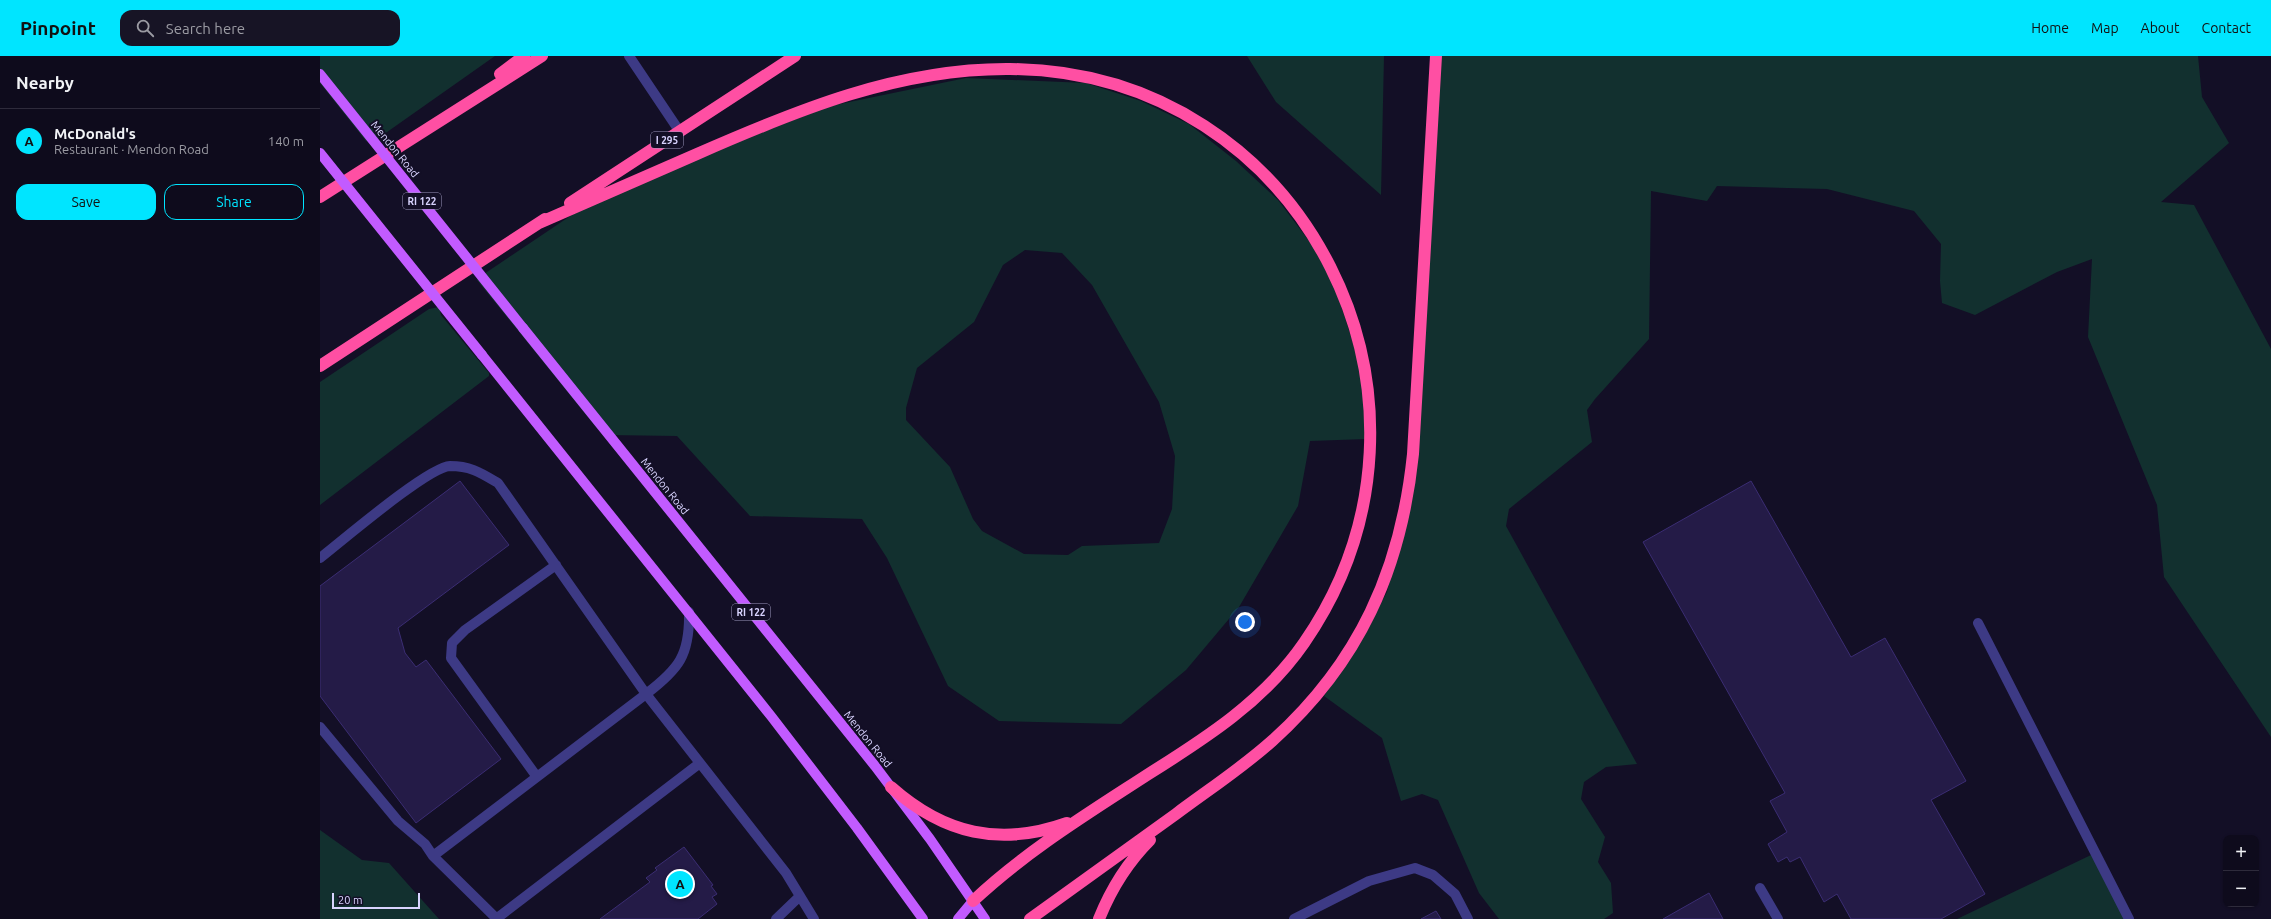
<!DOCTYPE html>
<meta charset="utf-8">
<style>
body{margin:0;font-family:Ubuntu,sans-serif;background:#171425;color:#f1f3f6}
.controls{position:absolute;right:12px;bottom:12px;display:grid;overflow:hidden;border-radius:8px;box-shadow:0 1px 3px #0004}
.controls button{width:36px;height:36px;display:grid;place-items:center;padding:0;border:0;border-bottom:1px solid #2e2b3b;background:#0e0b1c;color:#f1f3f6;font:20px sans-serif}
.scale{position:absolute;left:12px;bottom:10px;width:88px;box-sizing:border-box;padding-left:4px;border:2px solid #d9d4ff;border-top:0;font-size:11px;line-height:14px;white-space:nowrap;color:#d9d4ff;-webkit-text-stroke:3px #130f26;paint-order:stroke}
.you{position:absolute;left:925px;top:566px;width:14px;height:14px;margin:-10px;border:3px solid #fff;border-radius:50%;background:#1a73e8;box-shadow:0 0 0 6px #1a73e833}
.badge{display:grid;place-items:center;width:26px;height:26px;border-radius:50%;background:#00e5ff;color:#111;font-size:13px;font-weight:700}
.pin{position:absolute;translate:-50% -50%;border:2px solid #fff;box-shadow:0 1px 4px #0006}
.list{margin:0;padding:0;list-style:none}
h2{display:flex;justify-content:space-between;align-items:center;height:52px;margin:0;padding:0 16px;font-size:17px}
h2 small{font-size:13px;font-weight:400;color:#9b9ba3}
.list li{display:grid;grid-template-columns:26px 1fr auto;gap:12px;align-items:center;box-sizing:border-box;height:64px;padding:0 16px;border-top:1px solid #2e2b3b}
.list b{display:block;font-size:15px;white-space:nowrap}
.list p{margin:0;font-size:13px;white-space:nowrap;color:#9b9ba3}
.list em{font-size:13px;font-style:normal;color:#9b9ba3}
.actions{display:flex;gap:8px;padding:12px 16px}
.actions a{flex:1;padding:9px 0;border:1px solid #00e5ff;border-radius:12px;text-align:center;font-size:14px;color:#00e5ff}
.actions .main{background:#00e5ff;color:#111}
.icon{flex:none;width:22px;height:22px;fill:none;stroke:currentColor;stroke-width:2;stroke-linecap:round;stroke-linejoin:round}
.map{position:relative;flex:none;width:1951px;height:863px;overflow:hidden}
header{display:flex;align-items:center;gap:24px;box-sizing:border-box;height:56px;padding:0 20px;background:#00e5ff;color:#111}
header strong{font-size:19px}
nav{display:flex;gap:22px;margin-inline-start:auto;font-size:14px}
.search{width:280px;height:36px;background:#171425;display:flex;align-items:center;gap:10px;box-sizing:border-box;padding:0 14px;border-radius:12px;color:#9b9ba3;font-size:15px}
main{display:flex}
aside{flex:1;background:#0e0b1c}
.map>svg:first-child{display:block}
</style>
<header>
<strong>Pinpoint</strong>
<div class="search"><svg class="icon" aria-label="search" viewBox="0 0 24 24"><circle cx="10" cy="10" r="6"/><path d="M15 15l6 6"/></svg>Search here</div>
<nav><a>Home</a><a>Map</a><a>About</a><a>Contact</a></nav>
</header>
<main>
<aside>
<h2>Nearby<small></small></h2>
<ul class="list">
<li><span class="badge">A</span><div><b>McDonald's</b><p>Restaurant · Mendon Road</p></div><em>140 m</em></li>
</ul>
<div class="actions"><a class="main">Save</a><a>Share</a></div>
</aside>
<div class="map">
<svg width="1951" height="863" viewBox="0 0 1951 863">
<rect width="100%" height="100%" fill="#130f26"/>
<!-- green -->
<path fill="#12302f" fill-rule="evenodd" d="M0,0h175l-115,81 -6,6 -8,-2 -46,-58z
M927,0h137l-3,139 -105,-93z
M1116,0h762l4,41 27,46 -68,59 33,3 77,144v388l-107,-160 -7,-72 -69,-168 4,-78 -35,13 -82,43 -33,-12 -2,-22 1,-37 -27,-33 -87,-22 -110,-3 -10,15 -56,-10 -2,148 -54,60 -8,11 5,32 -83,67 -3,17 131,238 -31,3 -22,15 -3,17 24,38 -7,25 13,21 2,30 -9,6h-105l-20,-26 -41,-93 -16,-6 -21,7 -19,-63 -58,-42 31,-46 32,-58 14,-59 9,-63z
M646,22l120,5 55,18 48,23 47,37 42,39 50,66 36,110 2,63 -56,2 -12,65 -59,101 -53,63 -65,54 -122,-3 -51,-35 -61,-128 -25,-39 -112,-3 -73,-80 -70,-1 -1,2 -11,-11 -118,-146 7,-6 119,-80 227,-88zM705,194l37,3 30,32 67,117 16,54 -3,53 -13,34 -77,3 -14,9 -44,-1 -42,-23 -9,-12 -23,-52 -44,-47v-12l11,-40 57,-46 29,-57z
M119,251l2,8 48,58v3l-169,129v-123l109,-73z
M0,774l42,30 27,3 50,56h-119z
M1771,799l36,64h-170z"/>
<!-- building -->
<path fill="#241b47" stroke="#3b2d73" d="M140,425l49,64 -111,83 7,25 11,14 10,-7 75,99 -85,64 -96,-127v-110z
M1431,425l100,176 34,-19 81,143 -35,19 54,94 -44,25h-90l-14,-25 -13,8 -24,-45 -10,5 -3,-5 -9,5 -10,-18 19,-12 -17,-31 15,-8 -142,-251z
M364,791l29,38 -2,1 6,8 -5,3 5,7 -19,15h-98l50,-37 -4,-4 11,-8 -2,-2z
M1389,837l14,26h-60z
M1116,855l5,8h-20z"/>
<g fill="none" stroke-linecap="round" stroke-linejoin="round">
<!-- minor -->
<path stroke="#3d3a85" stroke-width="10" d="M309,0l51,76
M0,502c22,-17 108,-91 130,-92 21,0 31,7 48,17l148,211 -213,162 -8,-12 -27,-23 -78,-94
M369,556c1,43 -10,57 -43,82l140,179 28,46
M1658,567l151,296
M217,721l-86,-119 1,-15 13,-13 91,-65
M113,800l63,62
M1440,832l18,31
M176,863l204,-156
M456,863l24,-23
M974,863l75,-38 46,-13 18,7 22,19 13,25"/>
<!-- major -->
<path stroke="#c25bff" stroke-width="10" d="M203,272l352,438 55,73 55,80
M162,299l289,361 86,112 66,91
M638,863l15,-18"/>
<!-- highway -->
<path stroke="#ff4fa3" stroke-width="12" d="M180,18l24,-18
M0,141l222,-141
M250,147l225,-147
M219,167c53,-23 105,-46 158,-69 100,-44 202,-86 313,-85 296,2 460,334 294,574 -40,58 -98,95 -157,132 -60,39 -122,77 -174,126
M0,310l225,-147
M571,731c53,47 109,60 176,36
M710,863c49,-35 97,-70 146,-105 32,-24 66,-46 96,-73 87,-78 129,-171 141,-287l23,-398
M779,863c12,-30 28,-56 51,-79"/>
<!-- major-bridge -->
<path stroke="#c25bff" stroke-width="10" d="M0,18l203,254
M0,97l162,202"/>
</g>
<g text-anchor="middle" stroke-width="4" stroke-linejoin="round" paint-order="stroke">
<!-- shield labels -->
<g fill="#130f26" stroke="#9e99be" stroke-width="1">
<rect x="331" y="76" width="32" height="16" rx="3"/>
<rect x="83" y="137" width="38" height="16" rx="3"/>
<rect x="412" y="548" width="38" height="16" rx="3"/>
</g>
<g font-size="10" font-weight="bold" fill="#d9d4ff">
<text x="347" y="88">I 295</text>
<text x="102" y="149">RI 122</text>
<text x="431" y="560">RI 122</text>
</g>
<!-- street labels -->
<g font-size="11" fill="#d9d4ff" stroke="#130f26">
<text transform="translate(75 93) rotate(51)" y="4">Mendon Road</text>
<text transform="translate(345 430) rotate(51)" y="4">Mendon Road</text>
<text transform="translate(548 683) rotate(51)" y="4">Mendon Road</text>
</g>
</g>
</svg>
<div class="controls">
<button>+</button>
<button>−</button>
</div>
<div class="scale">20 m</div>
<div class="you"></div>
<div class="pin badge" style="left:360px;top:828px">A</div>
</div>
</main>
